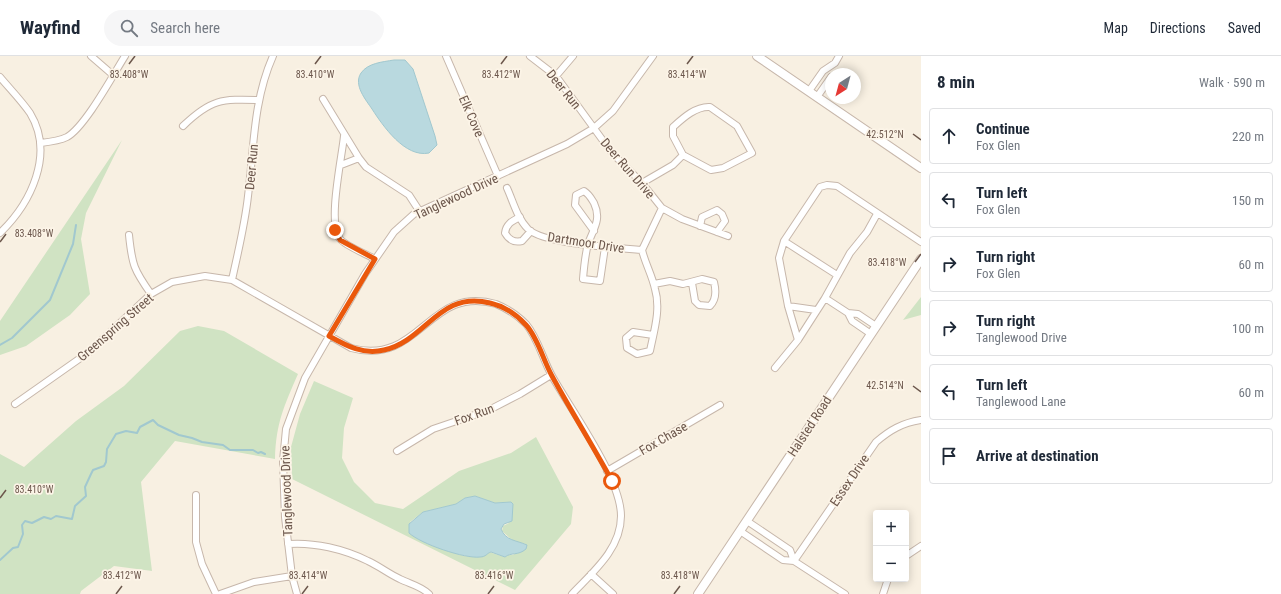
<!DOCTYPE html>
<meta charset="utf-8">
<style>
body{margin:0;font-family:"Roboto Condensed",sans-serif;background:#f6f6f7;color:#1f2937}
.controls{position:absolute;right:12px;bottom:12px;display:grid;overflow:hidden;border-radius:4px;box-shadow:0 2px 10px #0003}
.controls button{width:36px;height:36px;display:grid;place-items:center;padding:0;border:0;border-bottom:1px solid #e0e1e3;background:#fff;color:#1f2937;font:20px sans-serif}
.compass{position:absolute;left:825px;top:12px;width:36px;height:36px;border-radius:50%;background:#fff;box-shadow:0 2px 10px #0003;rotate:216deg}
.stop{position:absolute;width:12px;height:12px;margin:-9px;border:3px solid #ea580c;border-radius:50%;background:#fff}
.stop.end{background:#ea580c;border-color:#fff;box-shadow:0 1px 4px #0008}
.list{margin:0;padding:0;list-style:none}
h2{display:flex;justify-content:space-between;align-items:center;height:52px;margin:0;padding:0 16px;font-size:17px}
h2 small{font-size:13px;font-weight:400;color:#747a83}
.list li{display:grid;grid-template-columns:26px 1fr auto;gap:12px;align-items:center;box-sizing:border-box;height:56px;margin:0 8px 8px;padding:0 8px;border:1px solid #e0e1e3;border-radius:4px}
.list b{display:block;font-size:15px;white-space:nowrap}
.list p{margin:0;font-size:13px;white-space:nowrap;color:#747a83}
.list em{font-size:13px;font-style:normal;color:#747a83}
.icon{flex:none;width:22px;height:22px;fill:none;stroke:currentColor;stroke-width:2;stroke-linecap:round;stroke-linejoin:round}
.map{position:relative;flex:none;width:921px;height:538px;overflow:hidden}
header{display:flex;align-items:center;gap:24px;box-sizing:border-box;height:56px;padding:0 20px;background:#fff;border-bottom:1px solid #e0e1e3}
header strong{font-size:19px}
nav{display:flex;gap:22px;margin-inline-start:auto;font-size:14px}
.search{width:280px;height:36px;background:#f6f6f7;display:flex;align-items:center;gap:10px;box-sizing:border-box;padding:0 14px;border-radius:22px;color:#747a83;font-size:15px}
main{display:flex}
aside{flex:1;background:#fff}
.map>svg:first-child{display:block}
</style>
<header>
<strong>Wayfind</strong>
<div class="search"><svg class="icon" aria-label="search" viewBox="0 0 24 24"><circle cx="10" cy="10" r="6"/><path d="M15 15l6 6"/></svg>Search here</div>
<nav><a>Map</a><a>Directions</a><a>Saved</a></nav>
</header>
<main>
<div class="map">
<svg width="921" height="538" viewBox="0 0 921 538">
<rect width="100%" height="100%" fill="#f8f0e2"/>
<!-- green -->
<path fill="#d0e3c3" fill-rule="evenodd" d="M122,84l-36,73 -5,26 9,55 -20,21 -44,31 -26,9v-34z
M921,241v18l-18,5z
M198,270l26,5 74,43c-14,32 -22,49 -23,85l-100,-18 -34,41 11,89 -38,-5 -33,25 -1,3h-80v-140l24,13 52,-46 48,-35 56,-55z
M314,325l39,17 -9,30 -2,30 12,24 21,21 28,6 56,-38 52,-18 25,-16 37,70 -2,17 -56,66 -223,-111 -1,-32 9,-33zM475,440l20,7 16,-1 -2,21 -6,3 -1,5 11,10 12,3 -12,11h-5l-3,2 -16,-5 -10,5 -15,-1 -48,-18 -6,-16 13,-10 33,-8 9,-6z"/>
<!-- water -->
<path fill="#b9d9df" stroke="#a1c8cf" d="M394,4h11l8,9 22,67 2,9 -8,8c-24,5 -46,-27 -57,-44 -6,-9 -19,-24 -11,-36 7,-10 21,-11 33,-13z
M475,440l20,7 16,-1 2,2 -1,17 -8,3 -3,5c5,12 15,11 26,16l-1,4c-8,7 -15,3 -21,8l-14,-5c-4,1 -5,5 -11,5 -15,2 -59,-13 -71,-24v-9l14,-12 33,-8 9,-6z"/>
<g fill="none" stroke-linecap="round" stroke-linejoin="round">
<!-- stream -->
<path stroke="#a1c8cf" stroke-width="2" d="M0,289l12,-7 38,-38 23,-56 3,-19
M0,504l13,-12 5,-1 5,-13 -1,-9 3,-4 7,2 12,-6 7,2 5,-3 16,3 3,-13 11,-10 -1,-9 6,-13 2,-4 11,-4 2,-4 1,-13 9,-15 10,-3 11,2 3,-6 13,-7 5,5 21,10 13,3 10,4 21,3 7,5h23l5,3 3,-1 4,2"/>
<defs>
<path id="minor" d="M91,0l22,19
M446,0l52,120
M530,0l26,20 56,77 30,30 20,25 20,11 46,17
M556,20l17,-20
M0,21c10,12 21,23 30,36 25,41 1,90 -30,120
M809,35l14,-20 12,-8 4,-7
M817,41l14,-20
M323,43l36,59 7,9 43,28 11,17
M183,70c28,-27 38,-27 76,-26
M344,80c-2,21 -17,88 -4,103 6,7 26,15 35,20
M40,87c9,-1 19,-2 27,-6 18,-10 46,-62 58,-81
M341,109l18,-7
M642,127l31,-18 10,-10 28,15 12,-2 29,-15 -15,-27 -27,-19c-14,-1 -27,11 -37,20v9l10,19
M507,132c6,13 10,30 21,41 15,15 90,19 114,21
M877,158l-10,18 -17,21 -25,45 -27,42 -10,-34 -9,-48 5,-17 36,-54 7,-2 10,1 84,56
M520,161c-8,4 -14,7 -15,16 4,7 9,10 17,8l9,-10
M700,170l2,-9 15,-7 5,4 3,7 -8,11
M594,175l-19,-26 1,-10 8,-4c5,3 7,7 10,12 8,17 -1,26 -6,41 -3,11 -4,23 -5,35l17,2 5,-34
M129,179c3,30 5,35 22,59
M784,185l53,34
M232,224c6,-28 13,-56 16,-84 6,-48 5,-95 25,-140
M654,228l16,-3 13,3 19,-5 12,3c2,8 2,18 -4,24l-11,-1 -4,-4 -3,-18
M825,242l23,15
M788,250l28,4
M871,278l-19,-13 -4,-8 10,1 18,12
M653,279l-20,-3 -7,6 1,10 10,6 13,-3c4,-20 11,-42 5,-62 -3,-14 -10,-26 -13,-39l20,-42
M775,312l23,-28
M15,348l74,-52 62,-58 21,-12 33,-6 27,4 119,68c70,19 77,-64 145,-44 10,4 22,12 30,20 12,14 17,36 26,52 19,34 69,102 69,140 0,33 -28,56 -49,78
M397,395l36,-22 56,-19 31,-16 31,-19
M607,415l113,-66
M196,439v47l6,22 14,30
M747,465l43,29 4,11
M740,475l43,29 11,1 51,33
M288,488c26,-2 56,5 80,17 11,5 21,13 32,18 10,5 21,7 29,15
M906,500l15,-10
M794,505l82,-119c14,-12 26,-19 45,-22
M591,518l22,20
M220,538l34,-12 38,-6
M297,538l-5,-18 -7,-59 -2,-56 3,-32 19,-51 60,-104 29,-42 20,-18 153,-70 27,-16 19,-17 40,-55
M883,538l5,-15"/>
<path id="tertiary" d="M757,0l164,112
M698,538l223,-335"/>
</defs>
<!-- minor casing -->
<use href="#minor" stroke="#c7b7ab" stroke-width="8"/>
<!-- tertiary casing -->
<use href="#tertiary" stroke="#c7b7ab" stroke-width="10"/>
<!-- minor -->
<use href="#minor" stroke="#fff" stroke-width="6"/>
<!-- tertiary -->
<use href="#tertiary" stroke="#fff" stroke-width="8"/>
</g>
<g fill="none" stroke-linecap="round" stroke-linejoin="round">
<!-- route -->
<path stroke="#ea580c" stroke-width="5" d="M335,174l5,10 35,19 -46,77c18,10 34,19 55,14 42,-9 55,-60 106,-47 13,3 26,11 36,22 12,13 17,35 26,51 19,35 41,70 60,105"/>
</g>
<!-- ticks -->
<path fill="none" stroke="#6c574c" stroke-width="1.5" d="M129,8l6,-8M315,8l6,-8M501,8l6,-8M687,8l6,-8M913,78l8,6M0,186l6,-8M915,206l6,-8M913,330l8,6M0,442l6,-8M116,538l6,-8M302,538l6,-8M488,538l6,-8M674,538l6,-8"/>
<g text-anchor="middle" stroke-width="3.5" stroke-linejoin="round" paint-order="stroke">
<!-- street labels -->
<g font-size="13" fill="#6c574c" stroke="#fcf4e7">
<text transform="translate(564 33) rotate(51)" y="5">Deer Run</text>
<text transform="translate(472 60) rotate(66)" y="5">Elk Cove</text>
<text transform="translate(251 111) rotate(-85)" y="5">Deer Run</text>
<text transform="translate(628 112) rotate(49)" y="5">Deer Run Drive</text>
<text transform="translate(456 140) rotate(-25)" y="5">Tanglewood Drive</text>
<text transform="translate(586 186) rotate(9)" y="5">Dartmoor Drive</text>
<text transform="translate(115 271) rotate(-41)" y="5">Greenspring Street</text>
<text transform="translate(474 358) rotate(-20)" y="5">Fox Run</text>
<text transform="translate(809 370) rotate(-57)" y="5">Halsted Road</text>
<text transform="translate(663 382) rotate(-30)" y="5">Fox Chase</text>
<text transform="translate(849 424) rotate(-56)" y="5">Essex Drive</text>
<text transform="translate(286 435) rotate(-92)" y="5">Tanglewood Drive</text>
</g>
</g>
<g font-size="10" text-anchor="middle" fill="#6c574c" stroke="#fcf4e7" stroke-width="3.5" stroke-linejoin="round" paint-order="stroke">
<text x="315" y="22">83.410°W</text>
<text x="129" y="22">83.408°W</text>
<text x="501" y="22">83.412°W</text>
<text x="687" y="22">83.414°W</text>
<text x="885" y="82">42.512°N</text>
<text x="34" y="181">83.408°W</text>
<text x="887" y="210">83.418°W</text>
<text x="885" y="333">42.514°N</text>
<text x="34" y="437">83.410°W</text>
<text x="122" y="523">83.412°W</text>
<text x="308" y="523">83.414°W</text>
<text x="494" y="523">83.416°W</text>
<text x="680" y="523">83.418°W</text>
</g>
</svg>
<div class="controls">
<button>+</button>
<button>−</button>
</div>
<svg class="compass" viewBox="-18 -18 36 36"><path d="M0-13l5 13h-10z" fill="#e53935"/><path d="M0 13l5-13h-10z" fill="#747a83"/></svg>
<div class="stop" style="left:612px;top:425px"></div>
<div class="stop end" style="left:335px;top:174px"></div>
</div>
<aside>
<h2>8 min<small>Walk · 590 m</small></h2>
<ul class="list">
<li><svg class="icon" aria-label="ahead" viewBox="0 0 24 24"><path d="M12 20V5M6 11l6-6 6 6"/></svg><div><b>Continue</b><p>Fox Glen</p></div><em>220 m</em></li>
<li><svg class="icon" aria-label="left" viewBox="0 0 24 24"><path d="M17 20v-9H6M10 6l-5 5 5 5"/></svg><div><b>Turn left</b><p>Fox Glen</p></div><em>150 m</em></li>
<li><svg class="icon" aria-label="right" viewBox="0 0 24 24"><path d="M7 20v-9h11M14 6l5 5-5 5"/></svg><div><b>Turn right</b><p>Fox Glen</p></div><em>60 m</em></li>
<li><svg class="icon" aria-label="right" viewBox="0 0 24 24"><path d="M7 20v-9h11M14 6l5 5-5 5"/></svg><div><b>Turn right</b><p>Tanglewood Drive</p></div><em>100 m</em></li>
<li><svg class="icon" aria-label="left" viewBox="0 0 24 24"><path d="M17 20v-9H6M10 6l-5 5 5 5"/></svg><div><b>Turn left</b><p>Tanglewood Lane</p></div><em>60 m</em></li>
<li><svg class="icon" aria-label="arrive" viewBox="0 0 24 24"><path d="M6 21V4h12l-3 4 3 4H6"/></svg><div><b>Arrive at destination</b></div></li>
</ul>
</aside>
</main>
